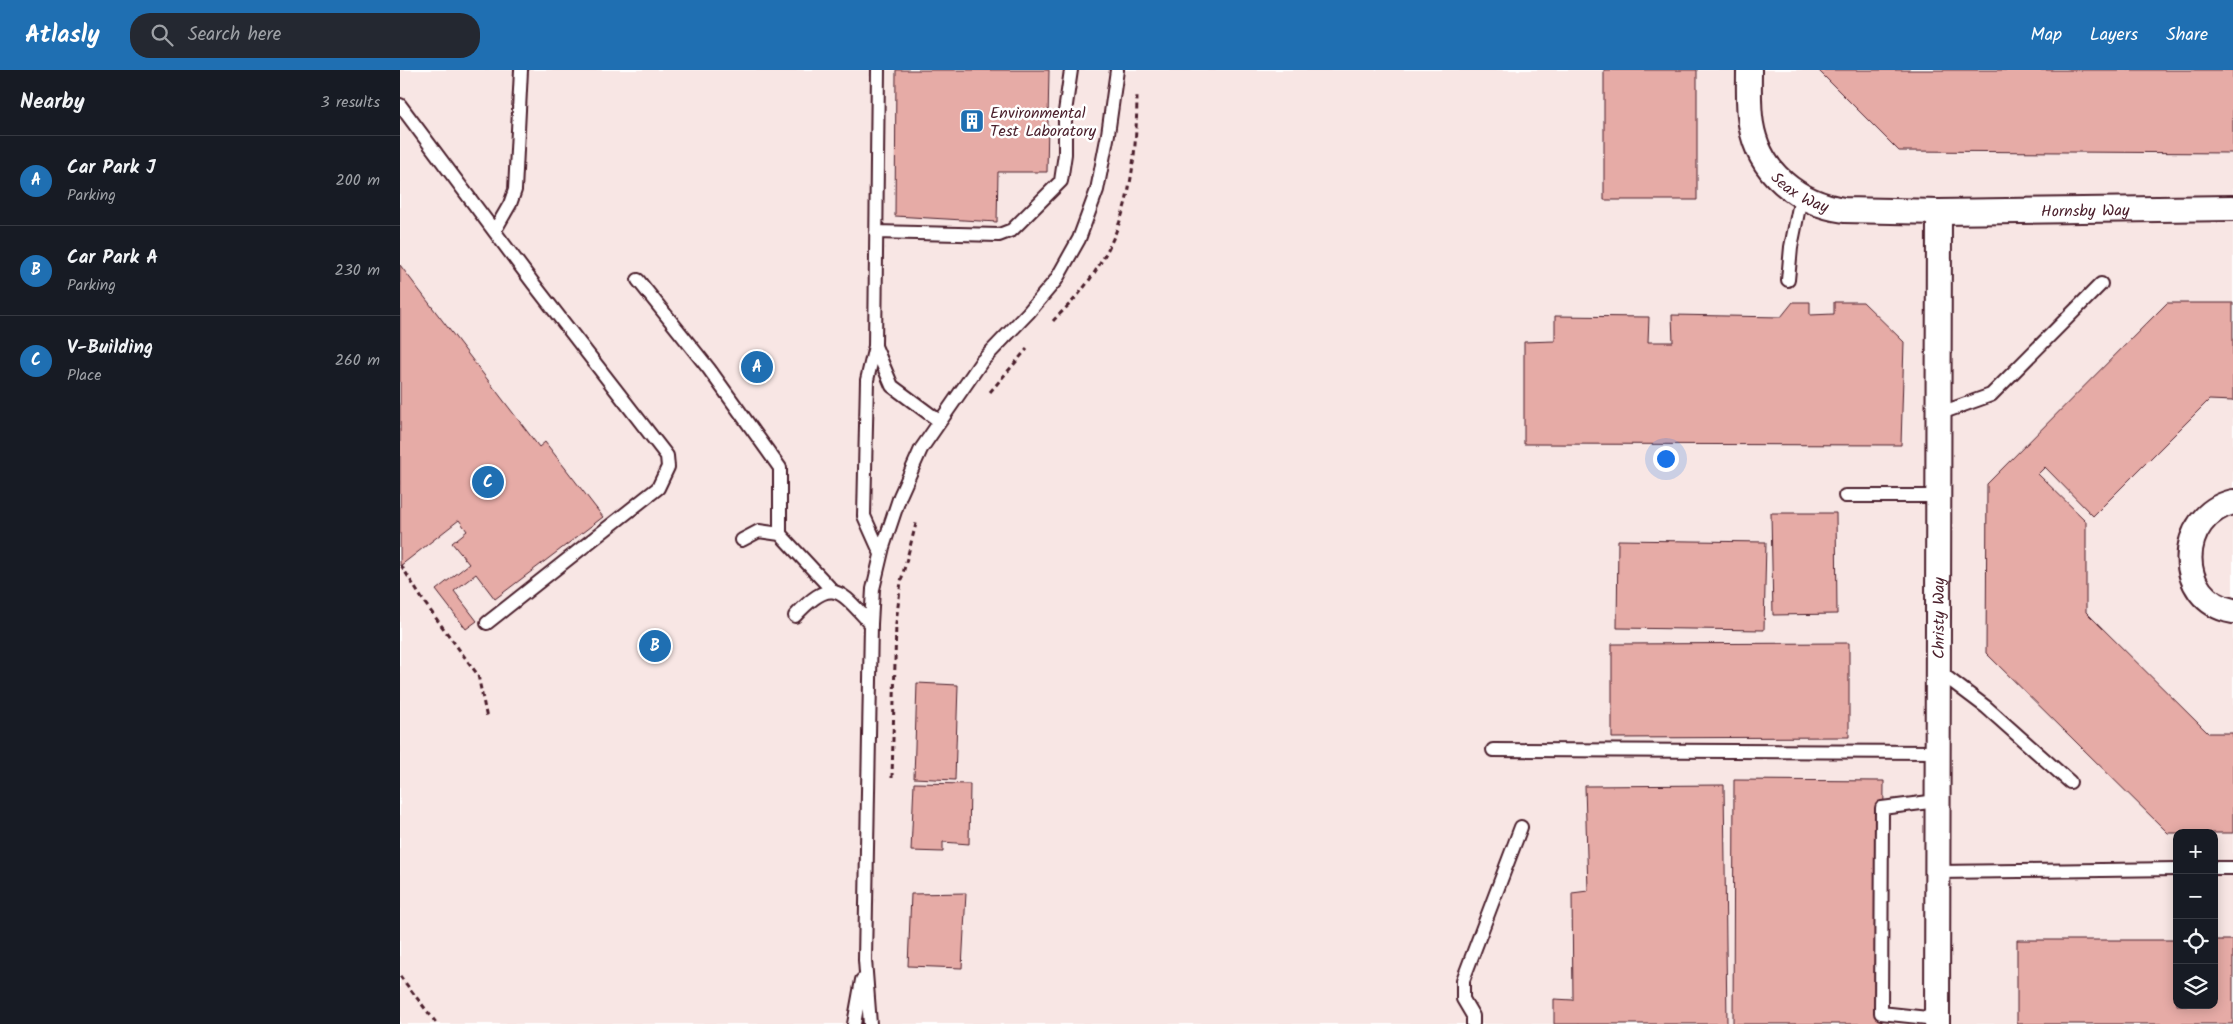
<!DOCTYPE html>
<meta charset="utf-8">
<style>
body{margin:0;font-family:Kalam,sans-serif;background:#242831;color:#f1f3f6}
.controls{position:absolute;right:15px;bottom:15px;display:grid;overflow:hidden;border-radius:10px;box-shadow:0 2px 12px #0003}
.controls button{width:45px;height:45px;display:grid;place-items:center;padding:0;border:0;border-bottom:1px solid #363941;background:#171b24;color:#f1f3f6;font:25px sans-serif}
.you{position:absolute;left:1265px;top:388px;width:18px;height:18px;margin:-12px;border:4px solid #fff;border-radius:50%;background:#1a73e8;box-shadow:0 0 0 8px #1a73e833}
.badge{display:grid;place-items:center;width:32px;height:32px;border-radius:50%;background:#1f6fb2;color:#fff;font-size:16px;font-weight:700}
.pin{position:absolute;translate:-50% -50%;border:2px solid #fff;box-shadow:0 1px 5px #0006}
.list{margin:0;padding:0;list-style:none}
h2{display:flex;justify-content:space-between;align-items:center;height:65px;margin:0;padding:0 20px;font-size:21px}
h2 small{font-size:16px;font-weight:400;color:#9ea1a6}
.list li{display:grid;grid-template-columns:32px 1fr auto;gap:15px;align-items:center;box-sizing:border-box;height:90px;padding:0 20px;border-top:1px solid #363941}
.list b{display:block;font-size:19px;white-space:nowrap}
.list p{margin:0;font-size:16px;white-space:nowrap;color:#9ea1a6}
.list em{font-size:16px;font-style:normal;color:#9ea1a6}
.icon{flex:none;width:28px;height:28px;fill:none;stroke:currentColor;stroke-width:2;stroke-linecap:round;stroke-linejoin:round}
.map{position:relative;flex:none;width:1833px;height:954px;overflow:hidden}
header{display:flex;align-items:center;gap:30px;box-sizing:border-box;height:70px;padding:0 25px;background:#1f6fb2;color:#fff}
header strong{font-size:24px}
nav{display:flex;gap:28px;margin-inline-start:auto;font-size:18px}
.search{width:350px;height:45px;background:#242831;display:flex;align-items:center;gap:12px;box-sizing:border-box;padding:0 18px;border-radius:20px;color:#9ea1a6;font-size:19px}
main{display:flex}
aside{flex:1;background:#171b24}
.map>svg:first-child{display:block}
</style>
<header>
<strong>Atlasly</strong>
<div class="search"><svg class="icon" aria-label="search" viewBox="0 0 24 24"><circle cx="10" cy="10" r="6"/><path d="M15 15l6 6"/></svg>Search here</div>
<nav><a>Map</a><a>Layers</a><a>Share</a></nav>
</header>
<main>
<aside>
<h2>Nearby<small>3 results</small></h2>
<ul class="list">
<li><span class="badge">A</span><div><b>Car Park J</b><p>Parking</p></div><em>200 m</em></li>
<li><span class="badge">B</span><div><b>Car Park A</b><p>Parking</p></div><em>230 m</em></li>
<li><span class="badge">C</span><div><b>V-Building</b><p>Place</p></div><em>260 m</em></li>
</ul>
</aside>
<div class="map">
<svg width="1833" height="954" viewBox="0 0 1833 954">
<rect width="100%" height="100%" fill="#fff"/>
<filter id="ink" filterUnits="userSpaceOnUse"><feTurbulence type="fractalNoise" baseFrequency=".02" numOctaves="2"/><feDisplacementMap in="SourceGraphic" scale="10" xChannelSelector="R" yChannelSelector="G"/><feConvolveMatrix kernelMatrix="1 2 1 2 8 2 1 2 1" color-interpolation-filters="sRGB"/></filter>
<g filter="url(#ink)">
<!-- built -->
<path fill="#f8e6e4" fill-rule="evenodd" d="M0,0h1833v954h-1833zM1777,763h37v172h-37z"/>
<!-- building -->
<path fill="#e6aba6" stroke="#4a1f2b" d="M496,0h153l-2,102h-49l-1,50 -102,-6z
M1204,0h93v130h-93z
M1418,0h415v83l-334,-2z
M0,195l139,182 6,-5 58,75 -108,82 -19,-25 -22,17 23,30 -11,8 -30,-39 33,-26 -17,-21 15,-12 -8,-11 -59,46z
M1393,232h17v13l24,-1v-12h29l41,40 -3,103 -377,-1v-102l31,-1v-25l94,1 -1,25h25l-1,-27 109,2z
M1767,233h66v98l-24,-1 -116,116 -48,-49 -7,7 48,47v91l122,121h25v100h-65l-182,-180 1,-169z
M1371,443h65l1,101 -64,1z
M1218,470l148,2 -2,88 -147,-2z
M1449,573v94l-237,1v-94z
M517,613l41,2 -3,95 -41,-2z
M1334,710l150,1 -2,243h-149z
M514,713l56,1 -1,60 -26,-2v10l-32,-1z
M1324,715l3,239h-173v-25l19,1 -1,-107 16,-2 -3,-105z
M566,823l-4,75 -54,-2 3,-72z
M1617,870h160v65h37v-65h19v84h-216z"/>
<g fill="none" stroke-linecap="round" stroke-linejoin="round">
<defs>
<path id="service" d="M478,0l-3,276 17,40 47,35
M0,35l133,178 134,173 1,11 -10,21 -171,135
M95,160l15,-26 5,-14 6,-120
M476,162l123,3 13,-5 49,-49 4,-27v-42l6,-42
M238,210l71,89 71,99v66
M1388,210l3,-33 10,-50
M475,276l-8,34 -3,136 17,38
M1538,344l53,-19 110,-111
M1445,426h93
M342,470l17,-9 21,3 52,56
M395,546c38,-41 45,-25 76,8
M1537,600l49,37 84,75
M1093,680l444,2
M1814,798h19
M1537,802l240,-3
M1537,949l-56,-6 1,-205 55,-7
M454,954l8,-44
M470,954l-5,-64 6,-336 2,-35 10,-42 17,-51 21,-47 61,-88 46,-48 28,-33 23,-41 18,-49 11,-56 9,-64
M1073,954v-8l-10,-17v-19l58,-153"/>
<g id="minor">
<path id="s1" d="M1349,0c0,18 -1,37 2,54 8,49 47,79 93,86l95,2 294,-4"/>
<path d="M1833,432c-57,14 -59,98 0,109"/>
<path id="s2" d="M1537,954l2,-812"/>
</g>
</defs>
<!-- service casing -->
<use href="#service" stroke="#4a1f2b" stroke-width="16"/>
<!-- minor casing -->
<use href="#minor" stroke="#4a1f2b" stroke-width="28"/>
<!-- path -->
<path stroke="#4a1f2b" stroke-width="3" stroke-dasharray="5 4" stroke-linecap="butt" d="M653,251c9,-10 21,-20 29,-31 47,-61 54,-119 55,-194
M590,322l37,-43
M1,495l23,37 54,73 9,44
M492,708l4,-155 5,-42 16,-61
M0,906l37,48"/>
<!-- service -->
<use href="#service" stroke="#fff" stroke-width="12"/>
<!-- minor -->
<use href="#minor" stroke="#fff" stroke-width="24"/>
</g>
</g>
<!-- icons -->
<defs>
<symbol id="building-square" viewBox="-11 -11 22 22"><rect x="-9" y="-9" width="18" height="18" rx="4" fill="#1f6fb2" stroke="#fff"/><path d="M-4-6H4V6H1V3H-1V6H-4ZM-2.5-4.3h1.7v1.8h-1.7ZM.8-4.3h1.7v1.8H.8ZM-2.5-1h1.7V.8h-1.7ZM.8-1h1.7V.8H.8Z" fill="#fff"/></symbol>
</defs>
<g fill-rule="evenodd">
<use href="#building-square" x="558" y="37" width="28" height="28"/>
</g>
<g text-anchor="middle" stroke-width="5" stroke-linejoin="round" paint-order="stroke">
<!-- poi labels -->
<g font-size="16" fill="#4a1f2b" stroke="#fff" text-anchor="start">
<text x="590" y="48">Environmental<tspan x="590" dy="18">Test Laboratory</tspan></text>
</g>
<!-- street labels -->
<g font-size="16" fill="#4a1f2b" stroke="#fff">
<text dy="6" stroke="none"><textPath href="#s1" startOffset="142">Seax Way</textPath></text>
<text dy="6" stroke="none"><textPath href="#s1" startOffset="431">Hornsby Way</textPath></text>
<text dy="6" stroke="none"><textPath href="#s2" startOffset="406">Christy Way</textPath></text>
</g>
</g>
</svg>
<div class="controls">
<button>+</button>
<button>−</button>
<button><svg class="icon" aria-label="locate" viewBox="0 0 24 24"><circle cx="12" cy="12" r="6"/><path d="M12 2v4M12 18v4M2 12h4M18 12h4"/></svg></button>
<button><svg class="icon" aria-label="layers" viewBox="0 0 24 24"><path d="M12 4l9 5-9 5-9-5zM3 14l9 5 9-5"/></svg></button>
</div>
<div class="you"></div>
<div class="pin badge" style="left:357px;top:297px">A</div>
<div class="pin badge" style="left:255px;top:576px">B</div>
<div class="pin badge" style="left:88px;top:412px">C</div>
</div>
</main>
